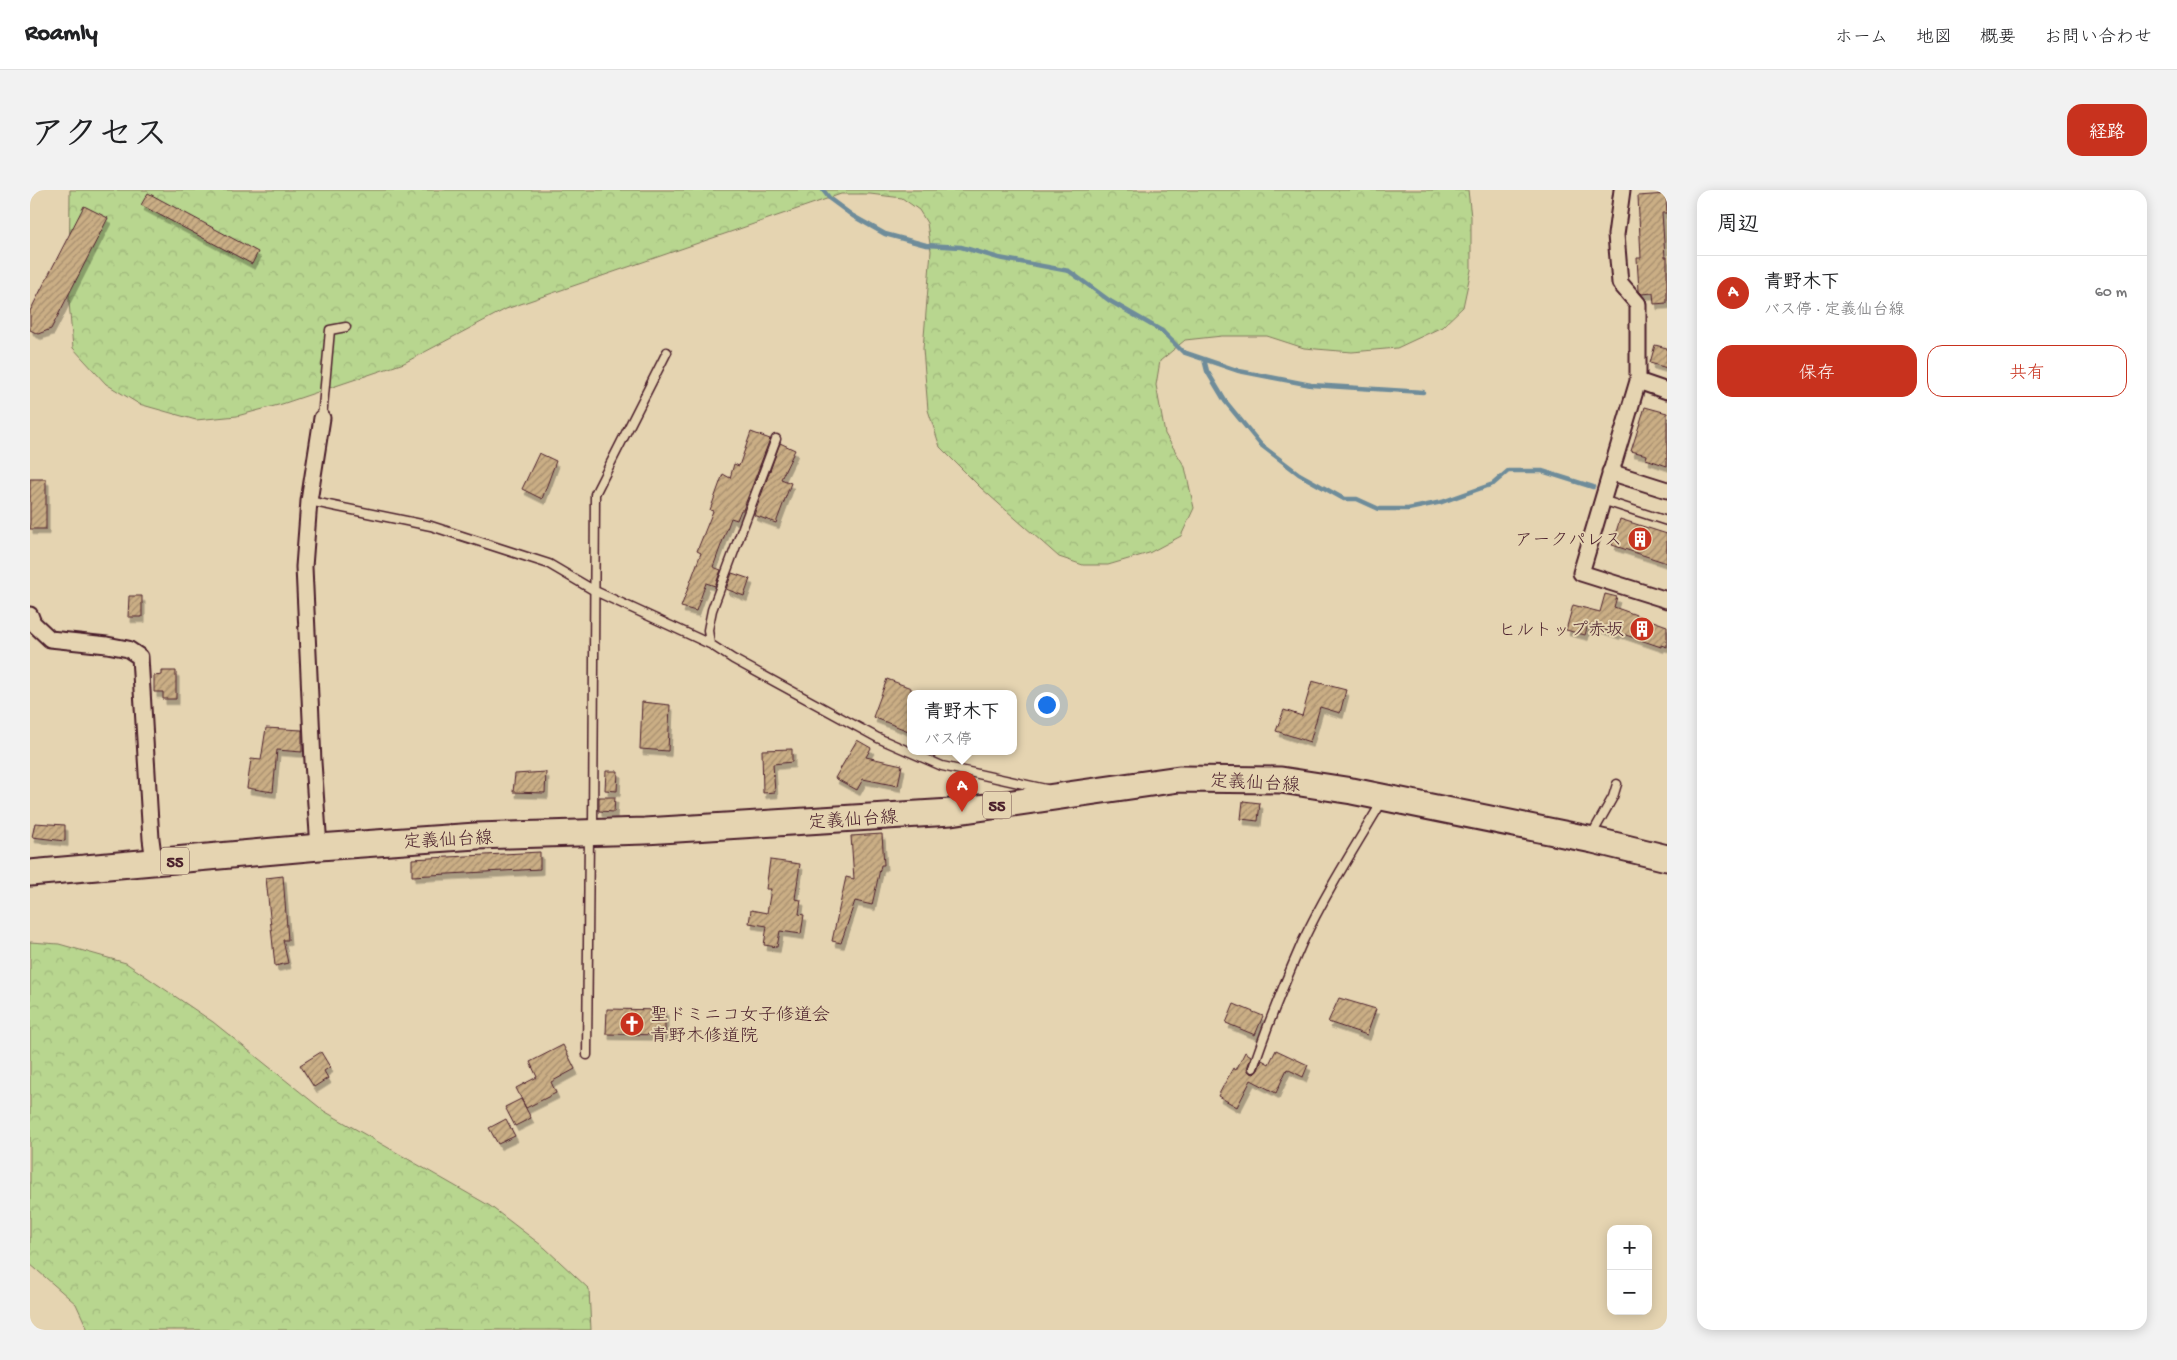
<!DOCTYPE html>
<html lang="ja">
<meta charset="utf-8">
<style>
body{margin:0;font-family:"Gochi Hand","Klee One",sans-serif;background:#f2f2f2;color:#202124}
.controls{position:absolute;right:15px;bottom:15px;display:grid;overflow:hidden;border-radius:10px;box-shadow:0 2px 12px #0003}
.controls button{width:45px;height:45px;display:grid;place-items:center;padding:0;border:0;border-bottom:1px solid #e0e0e0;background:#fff;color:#202124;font:25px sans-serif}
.you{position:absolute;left:1016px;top:514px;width:18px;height:18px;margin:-12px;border:4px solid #fff;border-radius:50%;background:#1a73e8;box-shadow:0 0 0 8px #1a73e833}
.badge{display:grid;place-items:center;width:32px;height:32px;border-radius:50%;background:#c8321e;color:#fff;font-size:16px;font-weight:700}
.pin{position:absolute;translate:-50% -41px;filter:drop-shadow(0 1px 2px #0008)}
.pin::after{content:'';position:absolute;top:26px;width:18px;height:15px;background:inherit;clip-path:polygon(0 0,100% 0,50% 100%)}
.popup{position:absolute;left:877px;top:500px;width:110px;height:65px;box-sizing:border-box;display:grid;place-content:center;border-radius:10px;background:#fff;filter:drop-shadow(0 1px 4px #0005);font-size:16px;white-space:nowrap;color:#757577}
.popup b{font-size:19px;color:#202124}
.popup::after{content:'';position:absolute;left:50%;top:100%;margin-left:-10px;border:10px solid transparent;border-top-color:#fff}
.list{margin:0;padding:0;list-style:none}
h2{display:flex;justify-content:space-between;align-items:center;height:65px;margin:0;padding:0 20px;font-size:21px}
h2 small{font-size:16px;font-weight:400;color:#757577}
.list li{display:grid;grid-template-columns:32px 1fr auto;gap:15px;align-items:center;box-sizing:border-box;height:75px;padding:0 20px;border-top:1px solid #e0e0e0}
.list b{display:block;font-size:19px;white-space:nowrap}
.list p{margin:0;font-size:16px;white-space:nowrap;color:#757577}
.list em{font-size:16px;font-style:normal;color:#757577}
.actions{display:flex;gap:10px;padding:15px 20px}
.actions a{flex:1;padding:11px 0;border:1px solid #c8321e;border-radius:15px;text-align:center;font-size:18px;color:#c8321e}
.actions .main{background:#c8321e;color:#fff}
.map{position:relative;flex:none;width:1637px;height:1140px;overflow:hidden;border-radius:15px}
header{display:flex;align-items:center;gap:30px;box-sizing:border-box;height:70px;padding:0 25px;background:#fff;border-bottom:1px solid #e0e0e0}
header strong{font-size:24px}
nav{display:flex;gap:28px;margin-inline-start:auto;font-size:18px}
.intro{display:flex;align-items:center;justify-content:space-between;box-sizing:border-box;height:120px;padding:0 30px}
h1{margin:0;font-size:35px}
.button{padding:12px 22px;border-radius:15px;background:#c8321e;color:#fff;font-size:18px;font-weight:700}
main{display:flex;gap:30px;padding:0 30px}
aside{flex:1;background:#fff;border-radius:15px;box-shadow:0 2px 12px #0003}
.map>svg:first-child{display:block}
</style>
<header>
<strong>Roamly</strong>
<nav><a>ホーム</a><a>地図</a><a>概要</a><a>お問い合わせ</a></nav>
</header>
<div class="intro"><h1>アクセス</h1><a class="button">経路</a></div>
<main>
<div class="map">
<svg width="1637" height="1140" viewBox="0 0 1637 1140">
<defs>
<pattern id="forest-crowns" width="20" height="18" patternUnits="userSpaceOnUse" patternTransform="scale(1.25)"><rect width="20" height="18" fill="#b8d68f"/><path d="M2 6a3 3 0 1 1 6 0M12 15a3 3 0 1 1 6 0" fill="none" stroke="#a0b77c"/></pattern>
<pattern id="building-hatch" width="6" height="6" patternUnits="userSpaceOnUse" patternTransform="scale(1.25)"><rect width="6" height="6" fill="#caae85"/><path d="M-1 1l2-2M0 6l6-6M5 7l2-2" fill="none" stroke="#a68d6d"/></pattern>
<filter id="shadow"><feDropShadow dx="3" dy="5.5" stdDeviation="0" flood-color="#0004"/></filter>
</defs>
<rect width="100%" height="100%" fill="#e5d4b1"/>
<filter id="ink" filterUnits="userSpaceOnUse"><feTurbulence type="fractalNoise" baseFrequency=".02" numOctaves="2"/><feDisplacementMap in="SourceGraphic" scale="10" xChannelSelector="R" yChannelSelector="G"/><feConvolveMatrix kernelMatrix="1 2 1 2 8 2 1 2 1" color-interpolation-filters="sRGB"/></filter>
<g filter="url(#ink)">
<!-- forest -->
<path fill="url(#forest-crowns)" stroke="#817a5d" d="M40,0h1398l3,27v53l-8,37 -21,20 -45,21 -45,4 -48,-4 -37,-12h-45l-37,4 -25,21 -4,24 9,49 20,33 9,41 -13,28 -32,17 -41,12h-25l-24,-8 -78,-69 -41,-41 -12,-37 -5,-61 8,-98 -4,-28 -8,-13 -17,-12 -32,-4h-29l-335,115 -102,54 -122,41 -45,12 -41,4 -57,-16 -33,-20 -33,-36 -4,-46z
M0,752l29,2 67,19 87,59 111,89 166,95 55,42 44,41 2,41h-503l-12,-26 -46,-40z"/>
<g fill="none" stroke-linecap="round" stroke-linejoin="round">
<!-- stream -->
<path stroke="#6e8c9a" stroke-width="4.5" d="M793,0l7,9 23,17 32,18 41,11 35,2 38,11 70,13 41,30 52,30 21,21 56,19 72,14 112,7
M1174,169l3,12 18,30 36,44 38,29 45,25h13l22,10h29l34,-7 51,-18 15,-13h34l51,16"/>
</g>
<!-- building -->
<path fill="url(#building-hatch)" stroke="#4a1f2b" filter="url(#shadow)" d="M118,3l110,59 -6,12 -111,-59z
M1636,4l1,19h-5l3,44h2v46l-13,1 -1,-11 -11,1 -3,-3 -2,-33h4l-3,-62z
M54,16l24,12 -57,111 -13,5 -8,-4v-19z
M1625,155l12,3v20l-17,-5z
M1615,217l22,6v53l-21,-7 1,-4 -16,-4z
M721,242l19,7 -27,71h-2l-4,10 -6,-2 -18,49 8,3 -6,16 -9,-3 -10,28 -15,-4 20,-54 -4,-2 16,-40 -3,-1 13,-36 7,4 4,-14 5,2z
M750,253l15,7 -14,29 10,4 -15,40 -22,-8z
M509,263l17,8 -14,38 -20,-10z
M0,289h16v50h-16z
M1590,329l47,15v29l-55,-18z
M702,383l18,6 -6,17 -18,-7z
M1575,404l12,3 -3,10 53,19v21l-6,-2v2l-44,-15v2l-29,-10 -3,11 -19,-5 7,-25 27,7z
M99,406h13v21h-14z
M132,481h14v28h-13v-7h-9v-16l8,-1z
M857,489l24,9v44l-38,-15z
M1282,491l34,9 -6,23 -20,-6 -10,35 -34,-11 8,-21 18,6z
M612,512l28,3 -2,46 -28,-2z
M236,538l36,2v22l-25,-2 -4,42 -26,-4 4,-29 10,1z
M827,550l14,8 -5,9 36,8 -4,21 -35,-7 -6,11 -22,-12z
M762,559v13l-19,2 2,28 -12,1 -1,-43z
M576,581h12l-1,20 -12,-1z
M516,582l-1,21 -32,-1 2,-18z
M569,607h16l-1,15 -15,-1z
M1213,611l17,2 -2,18 -17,-2z
M5,633l30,2v16l-33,-4z
M852,644l2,31h-3l-9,40 -17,-4 -14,42 -9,-2 14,-64 8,2 -3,-43z
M510,662v17l-128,7v-17z
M740,670l30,4 -5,35 6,1 -2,14 5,1 -3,19 -21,-3 -3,16 -13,-2 3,-19 -18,-3 2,-13 16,3 4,-24h-5z
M253,686l5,64h-5l5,23 -13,3 -9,-88z
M1309,808l37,11 -9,26 -39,-13z
M1204,814l29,12 -8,19 -29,-12z
M577,819l58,1v25l-59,-1z
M533,855l12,24 -24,13 5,11 -30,15 -10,-20 21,-11 -7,-15z
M1246,860l32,15 -5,12 -16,-8 -11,24 -25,-13 -14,27 -19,-11 15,-28 3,2 9,-18 6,4 -4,13 2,3 5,2 4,-4 4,-10 7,4z
M291,862l9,15 -6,4 4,7 -14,9 -14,-22z
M491,909l10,19 -16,8 -10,-19z
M476,929l9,17 -17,8 -9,-16z"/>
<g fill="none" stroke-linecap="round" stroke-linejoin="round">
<defs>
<path id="lane" d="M292,228l8,-88 16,-3
M746,249l-64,171 -4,20 2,14 23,15 145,79 64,28 104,23
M1572,310l65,21
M279,311l122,25 118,38 46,27 115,53
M563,638l2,-334 72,-142
M1561,646l22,-39 4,-13
M557,865l2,-220
M1223,878c14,-42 31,-84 49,-125 23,-49 53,-96 81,-143"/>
<path id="street" d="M1592,0l-6,45 4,48 18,21v77l-57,192 86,27
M1608,191l29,10
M1580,282l57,18
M0,425l3,8 17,16 57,6 21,4 12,8 11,182 3,23
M289,657l-6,-85 -9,-195 5,-66 13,-83"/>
<path id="primary" d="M0,683l289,-26 157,-11 169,-5 306,-19 228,-33 102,1 71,11 241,49 74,18"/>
</defs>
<!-- lane casing -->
<use href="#lane" stroke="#4a1f2b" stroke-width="11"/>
<!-- street casing -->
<use href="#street" stroke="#4a1f2b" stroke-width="19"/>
<!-- primary casing -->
<use href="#primary" stroke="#4a1f2b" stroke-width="29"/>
<!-- lane -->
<use href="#lane" stroke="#e5d4b1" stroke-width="8"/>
<!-- street -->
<use href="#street" stroke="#e5d4b1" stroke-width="15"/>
<!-- primary -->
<use href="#primary" stroke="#e5d4b1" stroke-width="25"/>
</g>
</g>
<!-- icons -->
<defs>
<symbol id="building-disc" viewBox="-11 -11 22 22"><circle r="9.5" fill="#c8321e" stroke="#e5d4b1"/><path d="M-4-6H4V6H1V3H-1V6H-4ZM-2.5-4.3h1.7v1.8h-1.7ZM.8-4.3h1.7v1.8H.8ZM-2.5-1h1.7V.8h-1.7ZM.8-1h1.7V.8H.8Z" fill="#fff"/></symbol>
<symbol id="church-disc" viewBox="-11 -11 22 22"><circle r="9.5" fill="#c8321e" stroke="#e5d4b1"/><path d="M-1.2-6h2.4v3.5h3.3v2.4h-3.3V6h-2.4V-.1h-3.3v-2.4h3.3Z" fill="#fff"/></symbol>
</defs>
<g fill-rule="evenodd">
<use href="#building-disc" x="1596" y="335" width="28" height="28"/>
<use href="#building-disc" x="1598" y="425" width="28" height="28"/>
<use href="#church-disc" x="588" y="820" width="28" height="28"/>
</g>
<g text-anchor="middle" stroke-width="4" stroke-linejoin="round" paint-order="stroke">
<!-- shield labels -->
<g fill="#e5d4b1" stroke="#785553" stroke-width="1">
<rect x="953" y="601.5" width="28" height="27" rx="4"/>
<rect x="131" y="657.5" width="28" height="27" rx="4"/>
</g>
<g font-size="16" font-weight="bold" fill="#4a1f2b">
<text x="967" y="621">55</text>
<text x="145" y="677">55</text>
</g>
<!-- poi labels -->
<g font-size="18" fill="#4a1f2b" stroke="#e5d4b1" text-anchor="end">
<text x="1592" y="355">アークパレス</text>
<text x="1594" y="445">ヒルトップ赤坂</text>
<text x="620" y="830" text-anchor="start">聖ドミニコ女子修道会<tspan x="620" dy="21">青野木修道院</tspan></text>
</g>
<!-- street labels -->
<g font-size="18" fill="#4a1f2b" stroke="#e5d4b1">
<text transform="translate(1225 592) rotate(3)" y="6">定義仙台線</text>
<text transform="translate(823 629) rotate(-4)" y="6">定義仙台線</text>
<text transform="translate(418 649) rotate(-3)" y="6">定義仙台線</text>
</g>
</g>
</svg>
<div class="controls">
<button>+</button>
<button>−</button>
</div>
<div class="you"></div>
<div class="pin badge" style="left:932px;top:622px">A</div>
<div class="popup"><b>青野木下</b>バス停</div>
</div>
<aside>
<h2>周辺<small></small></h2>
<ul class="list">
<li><span class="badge">A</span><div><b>青野木下</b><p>バス停 · 定義仙台線</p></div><em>60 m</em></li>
</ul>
<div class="actions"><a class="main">保存</a><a>共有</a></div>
</aside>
</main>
